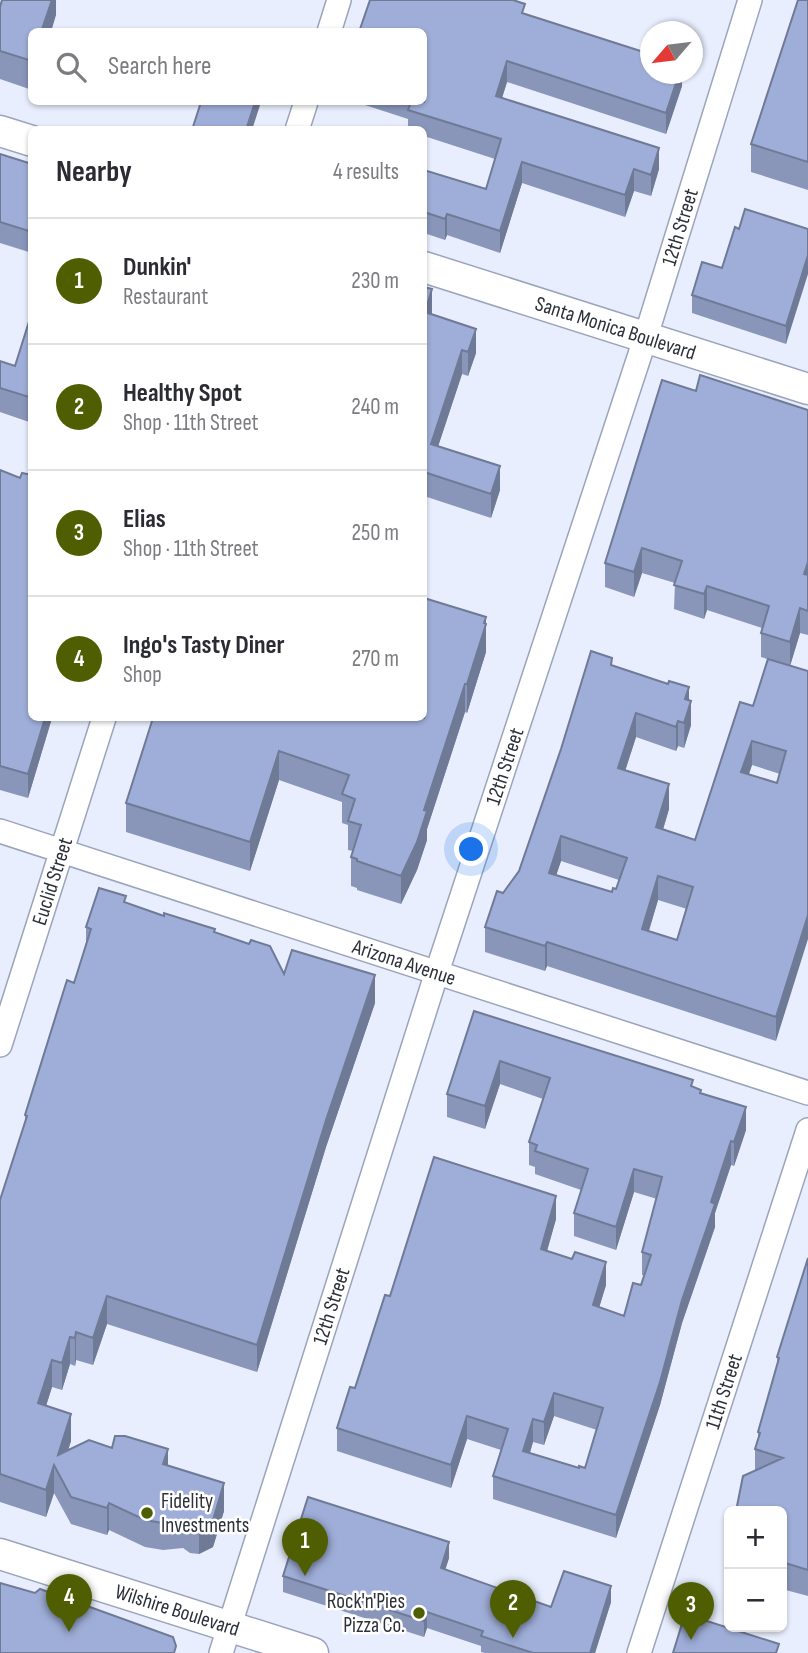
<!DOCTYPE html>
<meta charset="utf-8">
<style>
body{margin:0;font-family:"Sofia Sans Condensed",sans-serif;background:#f2f2f3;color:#2b2b33}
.controls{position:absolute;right:21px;bottom:21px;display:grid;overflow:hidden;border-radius:10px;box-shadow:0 2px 5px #0004}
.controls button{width:63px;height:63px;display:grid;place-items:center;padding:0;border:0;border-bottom:2px solid #e1e1e2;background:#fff;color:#2b2b33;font:35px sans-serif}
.compass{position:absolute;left:640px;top:21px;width:63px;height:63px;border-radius:50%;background:#fff;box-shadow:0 2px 5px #0004;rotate:242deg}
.you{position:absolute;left:472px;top:850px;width:24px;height:24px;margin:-18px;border:5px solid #fff;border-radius:50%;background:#1a73e8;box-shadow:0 0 0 10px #1a73e833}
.badge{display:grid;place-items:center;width:46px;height:46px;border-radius:50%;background:#4e5e00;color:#fff;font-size:23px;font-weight:700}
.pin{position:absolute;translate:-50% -58px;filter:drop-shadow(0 2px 4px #0008)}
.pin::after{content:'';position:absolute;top:37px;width:24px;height:21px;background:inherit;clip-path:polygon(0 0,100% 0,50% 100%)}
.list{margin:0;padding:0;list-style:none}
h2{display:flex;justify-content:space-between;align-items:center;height:91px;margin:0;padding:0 28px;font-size:30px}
h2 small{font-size:23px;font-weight:400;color:#7c7c81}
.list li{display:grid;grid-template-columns:46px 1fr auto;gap:21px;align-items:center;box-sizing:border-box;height:126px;padding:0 28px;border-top:2px solid #e1e1e2}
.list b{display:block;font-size:26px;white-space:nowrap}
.list p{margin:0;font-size:23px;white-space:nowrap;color:#7c7c81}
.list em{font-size:23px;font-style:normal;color:#7c7c81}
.icon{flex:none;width:38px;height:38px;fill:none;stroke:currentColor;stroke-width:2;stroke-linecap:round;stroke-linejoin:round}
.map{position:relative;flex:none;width:808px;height:1653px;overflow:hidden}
.search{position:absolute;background:#fff;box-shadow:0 2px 5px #0004;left:28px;top:28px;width:399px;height:77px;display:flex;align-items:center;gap:18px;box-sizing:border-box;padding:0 24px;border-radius:10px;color:#7c7c81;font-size:26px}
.panel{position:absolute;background:#fff;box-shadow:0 2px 5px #0004;left:28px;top:126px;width:399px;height:595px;border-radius:10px}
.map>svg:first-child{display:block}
</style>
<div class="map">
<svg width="808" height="1653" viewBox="0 0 808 1653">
<rect width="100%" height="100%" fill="#e8eefd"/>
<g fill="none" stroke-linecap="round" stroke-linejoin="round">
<defs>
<g id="minor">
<path d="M329,32l10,-32"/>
<path d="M297,130l9,-28"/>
<path id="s1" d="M0,831l808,262"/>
<path id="s2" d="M0,1045l104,-327"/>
<path id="s3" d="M221,1653l216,-681 209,-636 104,-336"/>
<path id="s4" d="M639,1653l169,-523"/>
</g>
<g id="major">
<path d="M0,131l32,10"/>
<path id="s5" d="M424,267l384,122"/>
<path id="s6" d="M0,1554l313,99"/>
</g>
</defs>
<!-- minor casing -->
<use href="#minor" stroke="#9ba4bb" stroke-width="26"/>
<!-- major casing -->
<use href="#major" stroke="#9ba4bb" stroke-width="33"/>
<!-- minor -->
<use href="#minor" stroke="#fff" stroke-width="23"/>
<!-- major -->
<use href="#major" stroke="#fff" stroke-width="30"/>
</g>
<!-- wall -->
<path fill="#8996ba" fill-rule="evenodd" d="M56,0v15l-24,17v58l-32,-11v-72z
M808,0v190l-57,-18v-28z
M525,14l157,60v12l-16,48 -159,-52 -5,16 157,71 -8,27 -17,-5 -9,26 -103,-34 -22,70 -53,-18 -2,5 -21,-7v-63l62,19 9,-30 -71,-23v-6h-16v-11l-43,-14v-3h59z
M0,154l32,10v89l-32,-10z
M739,229h69l-22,115 -94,-31v-18l30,-27z
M424,287l8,27 44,39 -8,23 -6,-2 -24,72 62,44 -9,28 -67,-22z
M32,312v111l-32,-11v-51l15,5z
M696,391l112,19v225l-8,-2 -10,33 -14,375 -229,-75 -2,5 -60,-19v-25l18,-34 16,-22 93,-206 77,35 2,25 -7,23 -6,-2 -2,5 -40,-14 -11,34 44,38 -6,21 32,10 58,-134 14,-47 -6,-2v-24l1,-5 -55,-18 -3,9 -30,-10 1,-26 -33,-10 -8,24 -29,-10v-24zM752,765l28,9 -3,9 -28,-9zM561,861l58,19 -3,9 -4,3 -56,-17zM658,900l29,9 -10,31 -28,-9z
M0,470l32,248h20l-24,80 -28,-8z
M486,652l-19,61 -2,-1 -38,117v11l-10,30 -16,34 -44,-14v-2l-6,-2v-29l2,-6 -5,-1v-25l-6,-2v-21l-63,-22 -29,91 -124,-39v-29z
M126,903l89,29 69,42 91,29 -49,144 -69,225 -150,-48 -14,41 -17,-5 -1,6 -5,-2 -8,26 -10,-3 -6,19 25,35 -3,9 100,15 56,46 -11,36 -14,7 -9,-1 -7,-5 -20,2 -18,-3 -36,-17 -2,5 -36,-11 -17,-31 -8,24 -46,-15v-302l25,-76v-9l49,-132 12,-40v-16z
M474,1011l219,76 53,43 -12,36 -3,-1 -16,48v14l-33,96 -22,82 -44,133 -123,-39v-23l8,-26 -34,-11 -16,49 -114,-37v-23l18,-40 35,-92 166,-77 -9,32 59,34 -7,22 25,9 17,-31 3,-10h-2v-23l15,-53 -23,-7 -18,58 -42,-14v-23l7,-23 -46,-16v-7l-6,-2v-23l14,-43 -43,-15 -15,45 -38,-12v-23zM554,1416l43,14 -12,38h-6l-49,-15 3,-11 11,3z
M808,1258v338l-26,-7v-78l-27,-40v-22l3,-8v-9l19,-66v-9z
M729,1543v30h-1z
M449,1558l-4,11 106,38 60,-5 -16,51h-110l-4,-1v-6l-54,-18 -3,9 -141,-45v-16z"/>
<!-- shaded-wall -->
<path fill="#6f7a97" d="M52,0h4v15l-5,17h-10z
M507,61v21l-11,35v-21z
M679,74h3v12l-16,48v-21z
M255,102h6l-9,28h-6z
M659,148v21l-8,27v-21z
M522,162v21l-22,70v-22z
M634,169v22l-9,26v-22z
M447,214v21l-2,5v-21z
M808,255v19l-22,70v-18z
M432,289v24l-7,23v-24z
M476,329v24l-8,23v-24z
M462,350v24l-31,94v-24z
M500,466v24l-9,28v-24z
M642,548v25l-8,24v-25z
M808,562v25l-4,-13z
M707,586v24l-3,9v-25z
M800,608v25l-10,33v-24z
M486,617v35l-19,61v-29z
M465,684v28l-38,117v11l-10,30 -16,34v-28z
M689,687v22l2,-8v24l-7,23 1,-49z
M636,713v24l-18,56v-25z
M45,718h7l-24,80v-24z
M678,721v25l-2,5v-24z
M752,741v24l-11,31v-24z
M279,751v29l-29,91v-29z
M669,784v25l-13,43v-25z
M561,836v25l-12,36v-24z
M658,876v24l-16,53v-24z
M808,915v24l-32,102v-24z
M547,942v24l-2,5v-25z
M375,975v28l-49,144 -69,225v-27l69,-225z
M500,1061v23l-15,45v-23z
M746,1107v23l-12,36v-24z
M731,1141v24l-16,48v14l-33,96 -22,82 -44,133v-23l95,-313z
M634,1169v23l-18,58v-23z
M556,1196v23l-15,53v-23z
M606,1262v23l-13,43v-23z
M107,1296v28l-14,41v-27z
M76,1332v28l-1,6v-28z
M70,1337v27l-8,26v-27z
M52,1360v27l-14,44v-28z
M554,1393v23l-10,29v-23z
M71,1414v27l-11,35 -2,-21z
M467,1416v23l-16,49v-23z
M533,1419v23l-10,32v-23z
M168,1449v28l-5,-13z
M54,1465v28l-8,24v-27z
M224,1483v28l-11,36 -14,7v-27z
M109,1503v27l-2,5v-27z
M449,1542v16l-8,26v-16z
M611,1586v16l-16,51h-5z
M427,1612v16l-3,9v-16z"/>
<!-- building -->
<path fill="#9faed8" stroke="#6f7a97" stroke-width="2" fill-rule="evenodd" d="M2,0h50l-11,32h-9v29l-32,-10v-44z
M370,0h143l12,4 -3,9 128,41v20h29l-13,39 -159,-52 -11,35 163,52 -8,27 -17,-6 -9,26 -103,-33 -22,69 -53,-17 -2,5 -21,-7v-42l62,19 15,-50 -93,-29 3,-8h13v-70h-65z
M798,0h10v162l-57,-18z
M201,102h54l-9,28h-54z
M0,154l32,10v68l-32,-10z
M745,209l63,20v26l-22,71 -94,-31 10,-33 20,6 13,-41 4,2z
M424,287l8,2 -7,23 51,17 -8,23 -6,-2 -31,94 69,22 -9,28 -67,-22z
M32,312v86l-32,-10v-27l15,5z
M700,375l108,35v152l-4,12 4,1v36l-8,-3 -10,34 -29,-9 8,-27 -62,-20 -3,8 -30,-9 8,-24 -40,-13 -8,24 -29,-9 57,-183 34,11z
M0,470l20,8 2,-5 10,2v243h13l-17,56 -28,-8z
M424,598l62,19 -2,6 2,1 -19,60h-2l-41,126 3,1 -10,31 -16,34 -44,-15v-2l-6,-2 10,-32 -13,-4 7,-22 -13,-5 7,-19 -70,-24 -29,91 -124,-39 27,-85h271z
M591,651l21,7 -1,7 57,19 1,-3 20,6 -4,12 6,2 -7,22 -6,-2 -2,6 -40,-14 -18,55 51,16 -13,43 39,13 45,-138 13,4 15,-47 40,12v244l-32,102 -229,-75 -2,4 -60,-19 12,-36 6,2 16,-22 42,-122zM752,741l34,10 -9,32 -36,-11zM561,836l66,22 -11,31 -3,-1 -1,4 -63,-19zM658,876l35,11 -16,53 -35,-11z
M99,888l27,8 -2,6 40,14v-3l41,13 10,3 -1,3 35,12 2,-4 19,6 14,28 8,-24 83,25 -49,145 -69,225 -150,-49 -14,42 -17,-6 -1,6 -5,-1 -8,26 -10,-3 -14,43 33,11 -13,41 31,-15 23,8 3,-12h10l43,13 -5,15 61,19 -11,37 -14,7 -9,-2 -7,-4 -20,2 -18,-3 -36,-17 -2,5 -36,-11 -17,-32 -8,25 -46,-16v-274l27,-84 -2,-1 42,-135 7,3 17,-54 -5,-2z
M474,1011l219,69 -2,6 10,4 -1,3 46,14 -12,35 -3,-1 -20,61 4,2 -33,96 -22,82 -44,133 -123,-39 15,-47 -41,-13 -16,49 -114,-37 13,-41 5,1 30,-93 5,1 44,-139 122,39 -15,53 31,10 3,-7 31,10 -13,43 31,11 9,-33 8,2 10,-30 -9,-3 20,-75 -28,-8 -18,58 -42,-14 14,-44 -53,-18 2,-6 -8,-3 21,-64 -50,-17 -15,45 -38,-12zM554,1393l49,15 -18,60 -6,-2v2l-56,-17 10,-32 11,3z
M808,1258v312l-26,-8v-51h-46l7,-35 40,-18 -28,-9 5,-16 -2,-1 21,-74 -2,-1z
M308,1497l141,45 -8,26 110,39 13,-36 47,15 -21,67h-57l-52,-17 2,-5 -56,-19 -3,9 -141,-45z
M0,1583l35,10 5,-4 133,48 3,9 -2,7h-174z
M685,1614l94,30 -3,9h-103z"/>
<!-- markers -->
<g fill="#4e5e00" stroke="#fff" stroke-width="2.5">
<circle cx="147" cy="1513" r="7"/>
<circle cx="419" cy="1613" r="7"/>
</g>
<g text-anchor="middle" stroke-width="5" stroke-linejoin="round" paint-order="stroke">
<!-- street labels -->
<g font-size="21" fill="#2c3039" stroke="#fff">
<text dy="7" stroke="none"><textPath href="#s3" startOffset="1498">12th Street</textPath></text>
<text dy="7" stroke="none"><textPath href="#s5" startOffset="201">Santa Monica Boulevard</textPath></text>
<text dy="7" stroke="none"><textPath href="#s3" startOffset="931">12th Street</textPath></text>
<text dy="7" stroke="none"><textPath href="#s2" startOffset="172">Euclid Street</textPath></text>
<text dy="7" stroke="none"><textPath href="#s1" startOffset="425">Arizona Avenue</textPath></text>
<text dy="7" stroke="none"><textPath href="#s3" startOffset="364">12th Street</textPath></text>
<text dy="7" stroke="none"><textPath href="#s4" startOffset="275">11th Street</textPath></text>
<text dy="7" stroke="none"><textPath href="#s6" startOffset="186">Wilshire Boulevard</textPath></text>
</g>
<!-- poi labels -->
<g font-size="21" fill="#2c3039" stroke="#fff" text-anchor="start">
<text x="161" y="1508">Fidelity<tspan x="161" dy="24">Investments</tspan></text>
<text x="405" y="1608" text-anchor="end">Rock'n'Pies<tspan x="405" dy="24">Pizza Co.</tspan></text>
</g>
</g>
</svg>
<div class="controls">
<button>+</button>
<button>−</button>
</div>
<svg class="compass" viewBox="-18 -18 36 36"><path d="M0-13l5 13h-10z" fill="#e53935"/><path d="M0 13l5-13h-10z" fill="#7c7c81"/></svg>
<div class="you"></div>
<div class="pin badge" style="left:305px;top:1576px">1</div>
<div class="pin badge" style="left:513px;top:1638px">2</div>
<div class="pin badge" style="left:691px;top:1640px">3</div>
<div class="pin badge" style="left:69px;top:1632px">4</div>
<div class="search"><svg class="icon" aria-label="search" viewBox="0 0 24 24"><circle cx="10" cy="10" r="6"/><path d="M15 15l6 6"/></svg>Search here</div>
<section class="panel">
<h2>Nearby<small>4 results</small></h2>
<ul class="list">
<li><span class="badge">1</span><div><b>Dunkin'</b><p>Restaurant</p></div><em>230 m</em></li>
<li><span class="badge">2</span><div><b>Healthy Spot</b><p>Shop · 11th Street</p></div><em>240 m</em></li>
<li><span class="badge">3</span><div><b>Elias</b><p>Shop · 11th Street</p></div><em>250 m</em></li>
<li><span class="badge">4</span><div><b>Ingo's Tasty Diner</b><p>Shop</p></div><em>270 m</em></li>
</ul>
</section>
</div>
